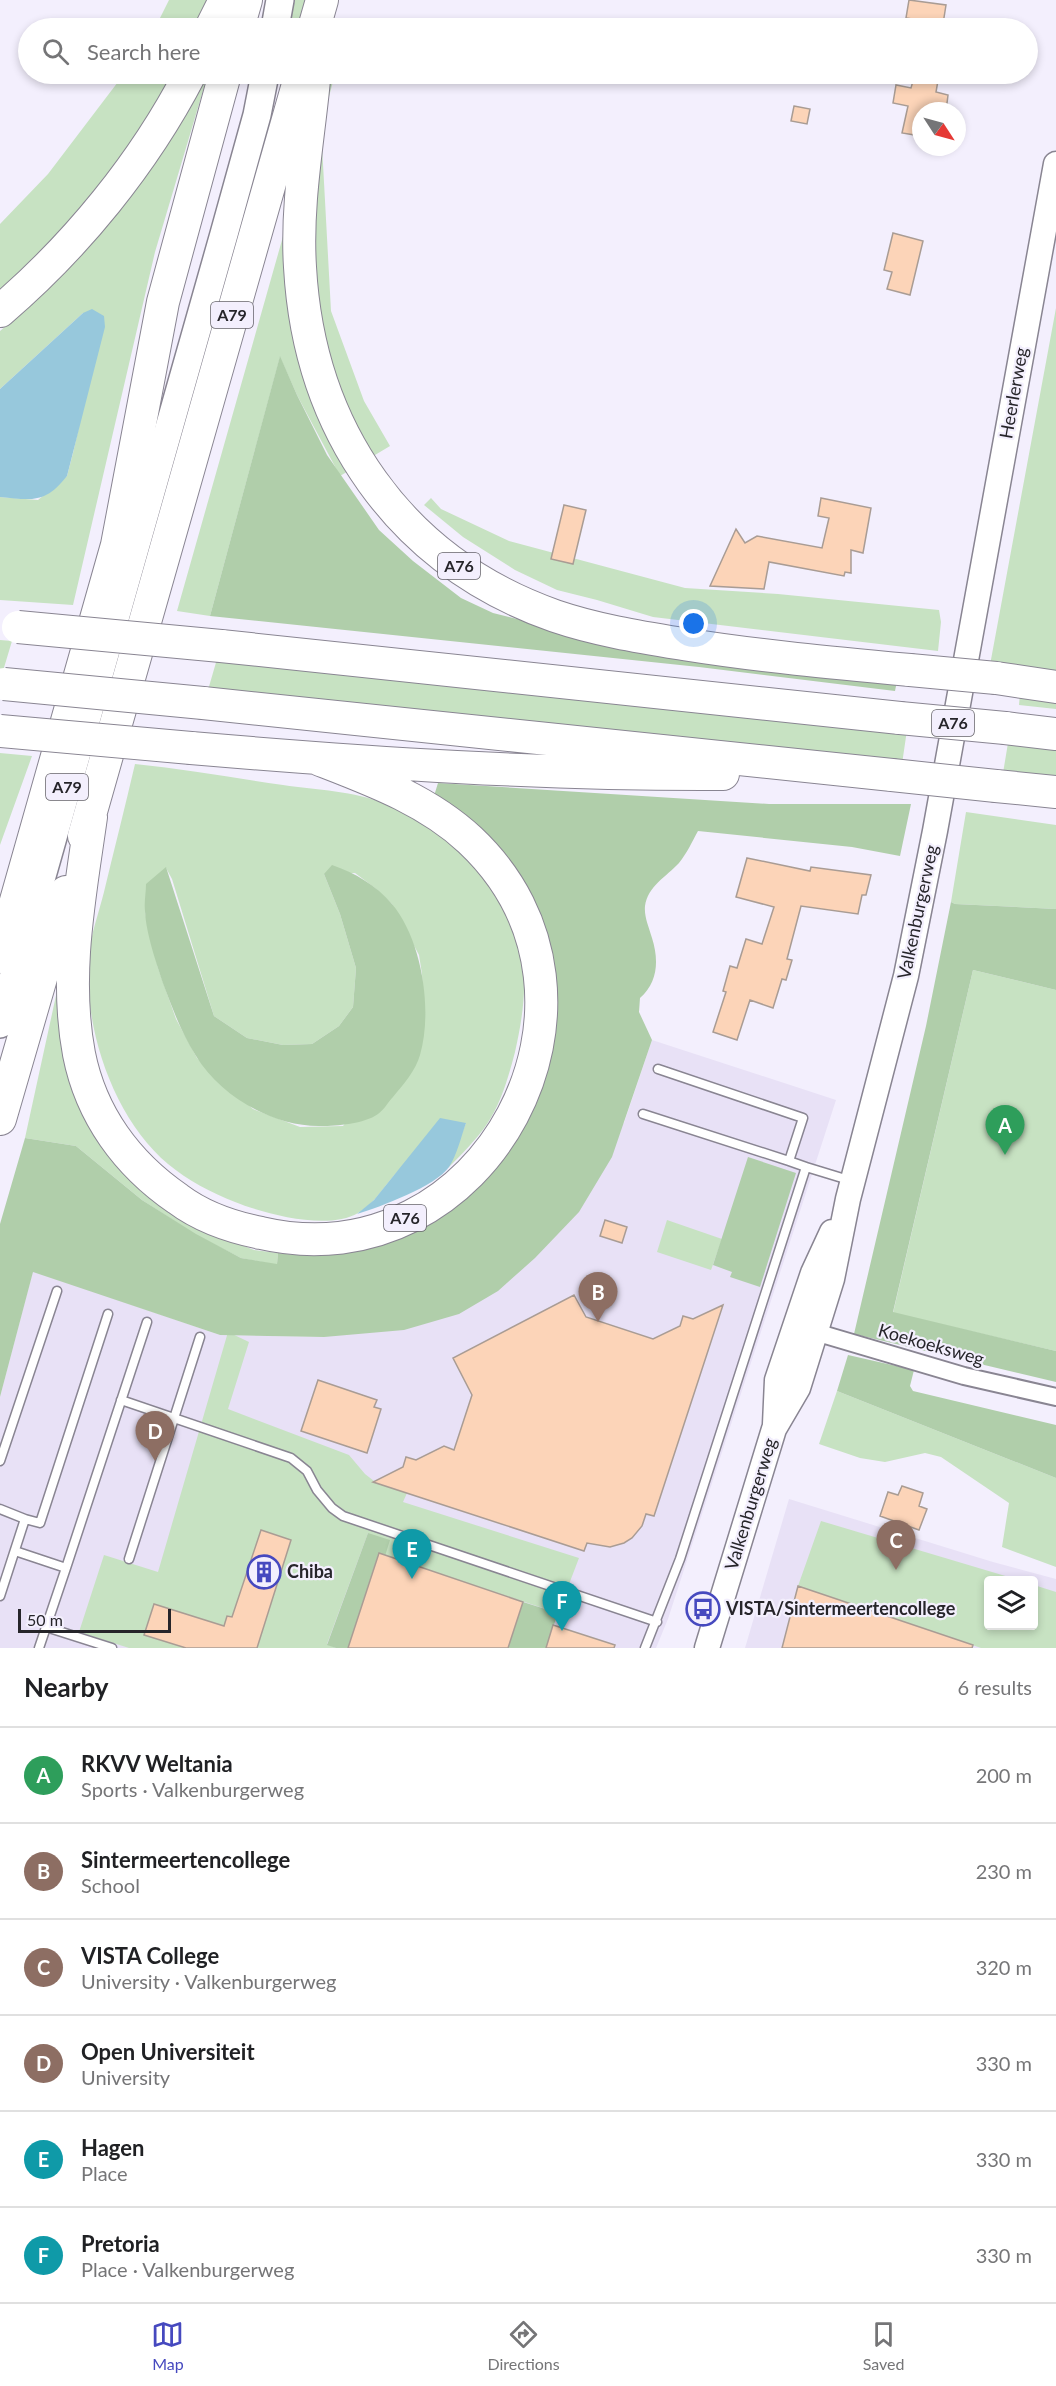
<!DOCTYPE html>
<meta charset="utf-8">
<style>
body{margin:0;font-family:Lato,sans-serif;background:#f6f6f6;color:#202124}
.controls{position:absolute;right:18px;bottom:18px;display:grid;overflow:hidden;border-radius:6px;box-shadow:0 3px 9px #0003}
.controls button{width:54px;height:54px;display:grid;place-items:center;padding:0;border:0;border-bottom:2px solid #e0e0e0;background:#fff;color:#202124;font:30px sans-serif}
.compass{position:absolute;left:912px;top:102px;width:54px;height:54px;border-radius:50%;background:#fff;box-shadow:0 3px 9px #0003;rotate:126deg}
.scale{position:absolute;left:18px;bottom:15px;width:153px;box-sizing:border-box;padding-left:6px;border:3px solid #26252a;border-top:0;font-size:16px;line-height:21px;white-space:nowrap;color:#26252a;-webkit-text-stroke:4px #f3effd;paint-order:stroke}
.you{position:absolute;left:694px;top:624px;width:21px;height:21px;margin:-15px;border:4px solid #fff;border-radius:50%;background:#1a73e8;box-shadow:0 0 0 9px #1a73e833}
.badge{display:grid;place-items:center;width:39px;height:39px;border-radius:50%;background:#4649bf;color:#fff;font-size:20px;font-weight:700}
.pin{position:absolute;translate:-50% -50px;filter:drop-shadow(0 2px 3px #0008)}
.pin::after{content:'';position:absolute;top:32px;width:21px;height:18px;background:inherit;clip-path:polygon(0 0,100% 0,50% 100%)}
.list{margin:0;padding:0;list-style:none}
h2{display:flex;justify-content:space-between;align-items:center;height:78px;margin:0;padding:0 24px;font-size:26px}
h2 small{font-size:20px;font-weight:400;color:#757577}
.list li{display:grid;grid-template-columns:39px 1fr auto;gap:18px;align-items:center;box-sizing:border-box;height:96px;padding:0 24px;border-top:2px solid #e0e0e0}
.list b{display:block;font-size:22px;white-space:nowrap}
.list p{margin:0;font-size:20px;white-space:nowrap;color:#757577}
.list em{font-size:20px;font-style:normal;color:#757577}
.icon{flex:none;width:33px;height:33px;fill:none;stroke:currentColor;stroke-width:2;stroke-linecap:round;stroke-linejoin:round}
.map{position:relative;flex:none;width:1056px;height:1648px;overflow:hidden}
.search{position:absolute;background:#fff;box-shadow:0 3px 9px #0003;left:18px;right:18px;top:18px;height:66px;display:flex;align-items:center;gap:15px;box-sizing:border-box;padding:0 21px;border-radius:33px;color:#757577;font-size:22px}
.sheet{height:654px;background:#fff}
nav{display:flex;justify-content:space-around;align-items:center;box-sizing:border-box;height:84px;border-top:2px solid #e0e0e0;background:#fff;font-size:16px;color:#757577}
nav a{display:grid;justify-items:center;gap:3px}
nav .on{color:#4649bf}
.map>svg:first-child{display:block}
</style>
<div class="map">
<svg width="1056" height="1648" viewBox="0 0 1056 1648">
<rect width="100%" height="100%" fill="#f3effd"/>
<!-- built -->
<path fill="#e8e1f6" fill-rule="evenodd" d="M652,1040l184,60 -168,519 -12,29h-656v-251l33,-126 187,64 104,2 300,-214z
M789,1499l204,63 63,17v69h-311zM988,1580h46v46h-46z"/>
<!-- green -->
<path fill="#c7e2c2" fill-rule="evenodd" d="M169,0h39l-11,28h-42z
M295,0h18l-8,28h-18z
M124,74h50c-48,81 -101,156 -174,218v-68l48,-50z
M202,74h6l-53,178 -82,353 -73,-5v-103l38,3 29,-24 6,-23 19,-83 -9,-57 -83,76v-58l20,-17 40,-39z
M329,74h6l-14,53 10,184 33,90 26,45 -50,30 -43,-81 -17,-38 -70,259 -33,-5z
M1056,308v363l-66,-6z
M431,498l10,11 68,32 176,47 93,6 161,16 2,12 -3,29 -285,-34 -56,-17 -40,-10 -42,-20 -52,-33 -39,-32z
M0,640l12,1 -9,30h-3z
M217,659l690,71 -5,34 -694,-74z
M1020,693l36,4v12l-37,-4z
M1008,743l48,5v32l-53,-7z
M0,753l32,3 -32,89z
M135,764c50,5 99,14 148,21 34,5 71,6 103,19 62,24 120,82 135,149 7,32 1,68 -6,99 -6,23 -14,52 -28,72 -11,16 -25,30 -39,44l18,-45c-22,16 -47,30 -67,47 -14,14 -23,33 -41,43 -30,18 -93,1 -123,-11 -23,-9 -48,-22 -67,-38 -55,-46 -86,-139 -79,-210 2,-20 10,-42 15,-62 10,-42 21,-85 31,-128zM166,868l6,11 42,137 33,22 36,7 29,-1 27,-18 14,-19 3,-39 -16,-54 -16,-40 31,-1 20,15 17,16 27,51 3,19 2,52 -81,100 -43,1 -47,-18 -56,-51 -21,-39 -18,-51 -13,-55z
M966,812l90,13v84l-101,-5 -4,-2z
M62,968l18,119 144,151 30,12 24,3 -1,12 -36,-7 -45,-23 -54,-35 -66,-54 -51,-8z
M973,970l83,20v361l-163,-38z
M667,1220l55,19 -11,31 -54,-18z
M228,1332l21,10 -21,67 121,46 16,19 9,7 33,12 -4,9 176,56 -21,55 -173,-57 -17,-23 -41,111 9,4h-207l-50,-16 25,-77 54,17z
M837,1391l219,87v89l-54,-20 7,-44 -68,-46 -16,-4 -40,9 -25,-4 -41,-14z
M821,1521l198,59h-31v46h46v-41l22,7v56h-75l-183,-62z"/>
<!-- forest -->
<path fill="#b0ceaa" d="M280,356l17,39 30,60 52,75 34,31 48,37 32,15 125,31 279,37 -2,10 -196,-24 -489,-51z
M438,783l331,21h142l-11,52 -48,-9 -154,-16c-6,11 -11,22 -19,32 -13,14 -31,23 -34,43 -1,11 4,21 7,32 7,22 6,44 -12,60l-1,14 13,28 -40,117 -33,55 -44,46 -37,33 -39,23 -55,16 -80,7 -104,-2 -187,-63 -33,125v-173l25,-86 51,8 66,54 54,34 45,24 36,6 1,-11c128,18 257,-80 270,-210 1,-11 7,-45 5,-54 -4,-12 -23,-38 -31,-50 -29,-48 -58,-96 -88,-143z
M332,865c23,8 44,20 60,39 30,36 41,106 28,151 -4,15 -17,30 -27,42 -5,5 -9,13 -15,17 -14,10 -41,12 -57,12 -47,1 -100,-29 -125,-70 -14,-22 -23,-46 -32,-70 -7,-21 -18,-52 -19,-75 -1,-9 1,-18 1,-27l20,-17 48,149 33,22 36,7 29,-1 27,-18 14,-19 3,-39 -16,-54 -16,-40z
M951,902l4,2 101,5v81l-83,-20 -80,342 163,39v31l-202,-48 72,-308z
M748,1157l48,16 -36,114 -30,-10 2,-5 -19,-7z
M848,1355l66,15 -4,16 3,5 143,34v53l-219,-87z
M368,1533l22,7 -5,16 -7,-1 -30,93h-12l-9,-3z
M523,1602l35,11 -12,35h-38z"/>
<!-- water -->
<path fill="#97c8dc" d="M92,309l12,7 1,11 -38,149c-22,28 -35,24 -67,21v-108l83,-76z
M440,1118l26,5c-5,14 -9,32 -17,44 -13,19 -69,40 -92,47l17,-14z"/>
<!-- building -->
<path fill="#fcd4b8" stroke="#a99c94" stroke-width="1.5" d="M909,0l37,5 -3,19 -37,-6z
M915,74l24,1 -3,17 12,3 -2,16h-25v25l-19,-3 6,-27 -15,-3 3,-18 15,3z
M794,106l16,3 -3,15 -16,-3z
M893,233l30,8 -13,54 -23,-6 5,-17 -8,-2z
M821,498l50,10 -8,45 -12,-3v23l-6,-1 -1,4 -75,-14 -5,27 -54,-3 26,-57 9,14 12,-7 65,12 7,-30 -11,-2z
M564,505l22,5 -13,54 -22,-5z
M747,858l63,13 1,-4 60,8 -5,20h-4l-4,19 -57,-8 -14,53 5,1 -6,20 -4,-1 -9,29 -23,-8 -13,40 -24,-8 13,-40 -3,-1 7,-25 7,2 9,-29 16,5 12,-37 -38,-10z
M605,1220l22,7 -5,16 -22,-7z
M574,1295l12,22 67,22 27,-13 3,-10 10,3 30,-14 -69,211 -8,-2 -4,12 -10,12 -8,5 -14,4 -23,-4 -3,8 -211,-69 30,-15 3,-10 10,3 28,-14 10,4 18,-55 -19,-37z
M318,1380l59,20 -3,7 7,2 -14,44 -66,-22z
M902,1486l21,7 -4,13 8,3 -8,21 -39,-14 8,-24 10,3z
M261,1530l30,10 -34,108h-71l-42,-13 10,-31 70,22 3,-10 5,1z
M379,1553l144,49 -15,46h-160z
M798,1586l175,59 -1,3h-190z
M553,1625l62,20 -1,3h-68z"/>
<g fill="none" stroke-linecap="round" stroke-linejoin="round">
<defs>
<path id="lane" d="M643,1114l146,47
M806,1167l46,14
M121,1400l170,58 16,13 10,19 15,18 11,8 314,106
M0,1461l57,-170
M0,1509l25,10
M15,1551l51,17 81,-246
M129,1559l71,-222
M0,1596l25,-77 15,4 68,-209
M46,1627l66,21
M39,1648l27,-80
M645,1648l35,-89 126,-392 -17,-6 14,-43 -145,-49"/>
<path id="street" d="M805,1329l159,47 92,21"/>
<path id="secondary" d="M775,1424l2,-44 36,-107 19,-41
M707,1648l67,-219 24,-41 34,-109 16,-80 58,-223 29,-145 121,-667"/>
<path id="primary" d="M275,28l5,-28
M0,1024l224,-790 33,-119 8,-41"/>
<path id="highway" d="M211,28l14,-28
M238,28l8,-28
M314,28l8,-28
M314,80c-6,62 -18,125 -14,187 9,162 99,294 255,349 41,14 85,21 128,28 75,12 151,19 227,26
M0,311c76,-65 144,-148 190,-237
M221,646l679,72
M996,678l60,9
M203,703l689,72
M1005,728l51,6
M191,748c176,15 355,27 532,26
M996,786l60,6
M91,817c-11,78 -27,158 -12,237 12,61 48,110 99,145 24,18 53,28 83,34 224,52 377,-235 209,-393 -43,-40 -98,-60 -152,-81
M84,836l217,-762
M0,957l117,-412 46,-243 62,-228
M0,1119l66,-227"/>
</defs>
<!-- lane casing -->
<use href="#lane" stroke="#898592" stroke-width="11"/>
<!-- street casing -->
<use href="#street" stroke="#898592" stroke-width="20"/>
<!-- secondary casing -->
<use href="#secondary" stroke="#898592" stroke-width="27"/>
<!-- primary casing -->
<use href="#primary" stroke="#898592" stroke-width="30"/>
<!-- highway casing -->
<use href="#highway" stroke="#898592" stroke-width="34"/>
<!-- lane -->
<use href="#lane" stroke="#fff" stroke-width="8"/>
<!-- street -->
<use href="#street" stroke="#fff" stroke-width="16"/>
<!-- secondary -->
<use href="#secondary" stroke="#fff" stroke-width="24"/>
<!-- primary -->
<use href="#primary" stroke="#fff" stroke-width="27"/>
<!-- highway -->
<use href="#highway" stroke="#fff" stroke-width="32"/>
<defs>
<path id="highway-bridge" d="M18,627l203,19
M910,670l86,8
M4,684l199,19
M900,718l105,10
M0,731l191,17
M892,775l104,11"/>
</defs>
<!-- highway-bridge casing -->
<use href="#highway-bridge" stroke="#898592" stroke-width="34" stroke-linecap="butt"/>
<!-- highway-bridge -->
<use href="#highway-bridge" stroke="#fff" stroke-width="32"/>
</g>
<!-- icons -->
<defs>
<symbol id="building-ring" viewBox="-11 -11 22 22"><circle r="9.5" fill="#f3effd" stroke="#4649bf" stroke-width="1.5"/><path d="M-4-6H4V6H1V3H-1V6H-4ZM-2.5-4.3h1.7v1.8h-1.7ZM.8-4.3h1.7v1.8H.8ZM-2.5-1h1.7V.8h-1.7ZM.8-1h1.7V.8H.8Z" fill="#4649bf"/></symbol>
<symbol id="bus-ring" viewBox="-11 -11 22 22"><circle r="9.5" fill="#f3effd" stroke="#4649bf" stroke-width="1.5"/><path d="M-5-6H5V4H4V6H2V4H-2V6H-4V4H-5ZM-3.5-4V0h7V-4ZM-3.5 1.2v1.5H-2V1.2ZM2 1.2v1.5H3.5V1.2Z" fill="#4649bf"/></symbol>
</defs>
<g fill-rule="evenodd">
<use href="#building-ring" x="245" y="1553" width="38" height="38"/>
<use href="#bus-ring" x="684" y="1590" width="38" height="38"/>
</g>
<g text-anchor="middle" stroke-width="4.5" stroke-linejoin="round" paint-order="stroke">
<!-- shield labels -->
<g fill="#f3effd" stroke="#646269" stroke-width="1.5">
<rect x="211" y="302" width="42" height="26" rx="4.5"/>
<rect x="438" y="553" width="42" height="26" rx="4.5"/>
<rect x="932" y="710" width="42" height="26" rx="4.5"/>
<rect x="46" y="774" width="42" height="26" rx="4.5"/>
<rect x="384" y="1205" width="42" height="26" rx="4.5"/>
</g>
<g font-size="16" font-weight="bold" fill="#26252a">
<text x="232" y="321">A79</text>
<text x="459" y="572">A76</text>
<text x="953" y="729">A76</text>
<text x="67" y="793">A79</text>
<text x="405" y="1224">A76</text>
</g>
<!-- street labels -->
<g font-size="18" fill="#26252a" stroke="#f3effd">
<text transform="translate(1014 393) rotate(-80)" y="6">Heerlerweg</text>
<text transform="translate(918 912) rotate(-78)" y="6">Valkenburgerweg</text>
<text transform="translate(931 1345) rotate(16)" y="6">Koekoeksweg</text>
<text transform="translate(751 1504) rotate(-73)" y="6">Valkenburgerweg</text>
</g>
<!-- poi labels -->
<g font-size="18" font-weight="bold" fill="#26252a" stroke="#f3effd" text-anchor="start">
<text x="287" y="1578">Chiba</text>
<text x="726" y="1615">VISTA/Sintermeertencollege</text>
</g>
</g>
</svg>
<div class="controls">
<button><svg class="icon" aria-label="layers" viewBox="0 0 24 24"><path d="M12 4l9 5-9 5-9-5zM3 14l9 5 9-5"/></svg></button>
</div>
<svg class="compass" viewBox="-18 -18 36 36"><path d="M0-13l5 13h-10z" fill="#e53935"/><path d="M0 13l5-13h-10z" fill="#757577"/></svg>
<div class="scale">50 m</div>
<div class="you"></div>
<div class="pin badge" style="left:1005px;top:1155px;background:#2e9e5b">A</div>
<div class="pin badge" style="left:598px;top:1322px;background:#8d6e63">B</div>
<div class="pin badge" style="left:896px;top:1570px;background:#8d6e63">C</div>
<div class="pin badge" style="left:155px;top:1461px;background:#8d6e63">D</div>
<div class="pin badge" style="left:412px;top:1579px;background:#0f9aa8">E</div>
<div class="pin badge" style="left:562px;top:1631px;background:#0f9aa8">F</div>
<div class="search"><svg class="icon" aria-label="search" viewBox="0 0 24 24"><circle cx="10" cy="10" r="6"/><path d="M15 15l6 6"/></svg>Search here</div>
</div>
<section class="sheet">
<h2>Nearby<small>6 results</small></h2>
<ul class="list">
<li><span class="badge" style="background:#2e9e5b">A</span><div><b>RKVV Weltania</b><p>Sports · Valkenburgerweg</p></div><em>200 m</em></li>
<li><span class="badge" style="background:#8d6e63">B</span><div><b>Sintermeertencollege</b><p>School</p></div><em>230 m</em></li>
<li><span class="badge" style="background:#8d6e63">C</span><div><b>VISTA College</b><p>University · Valkenburgerweg</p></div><em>320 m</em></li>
<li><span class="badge" style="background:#8d6e63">D</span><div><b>Open Universiteit</b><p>University</p></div><em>330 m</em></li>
<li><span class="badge" style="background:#0f9aa8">E</span><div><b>Hagen</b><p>Place</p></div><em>330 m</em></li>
<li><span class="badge" style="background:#0f9aa8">F</span><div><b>Pretoria</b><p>Place · Valkenburgerweg</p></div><em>330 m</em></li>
</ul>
</section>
<nav>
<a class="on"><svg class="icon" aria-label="map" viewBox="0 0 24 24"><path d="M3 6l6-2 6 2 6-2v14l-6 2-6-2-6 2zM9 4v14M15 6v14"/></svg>Map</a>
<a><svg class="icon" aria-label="directions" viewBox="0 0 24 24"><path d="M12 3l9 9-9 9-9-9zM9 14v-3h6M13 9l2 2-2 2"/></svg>Directions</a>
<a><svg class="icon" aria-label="saved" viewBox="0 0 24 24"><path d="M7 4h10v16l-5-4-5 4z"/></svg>Saved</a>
</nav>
